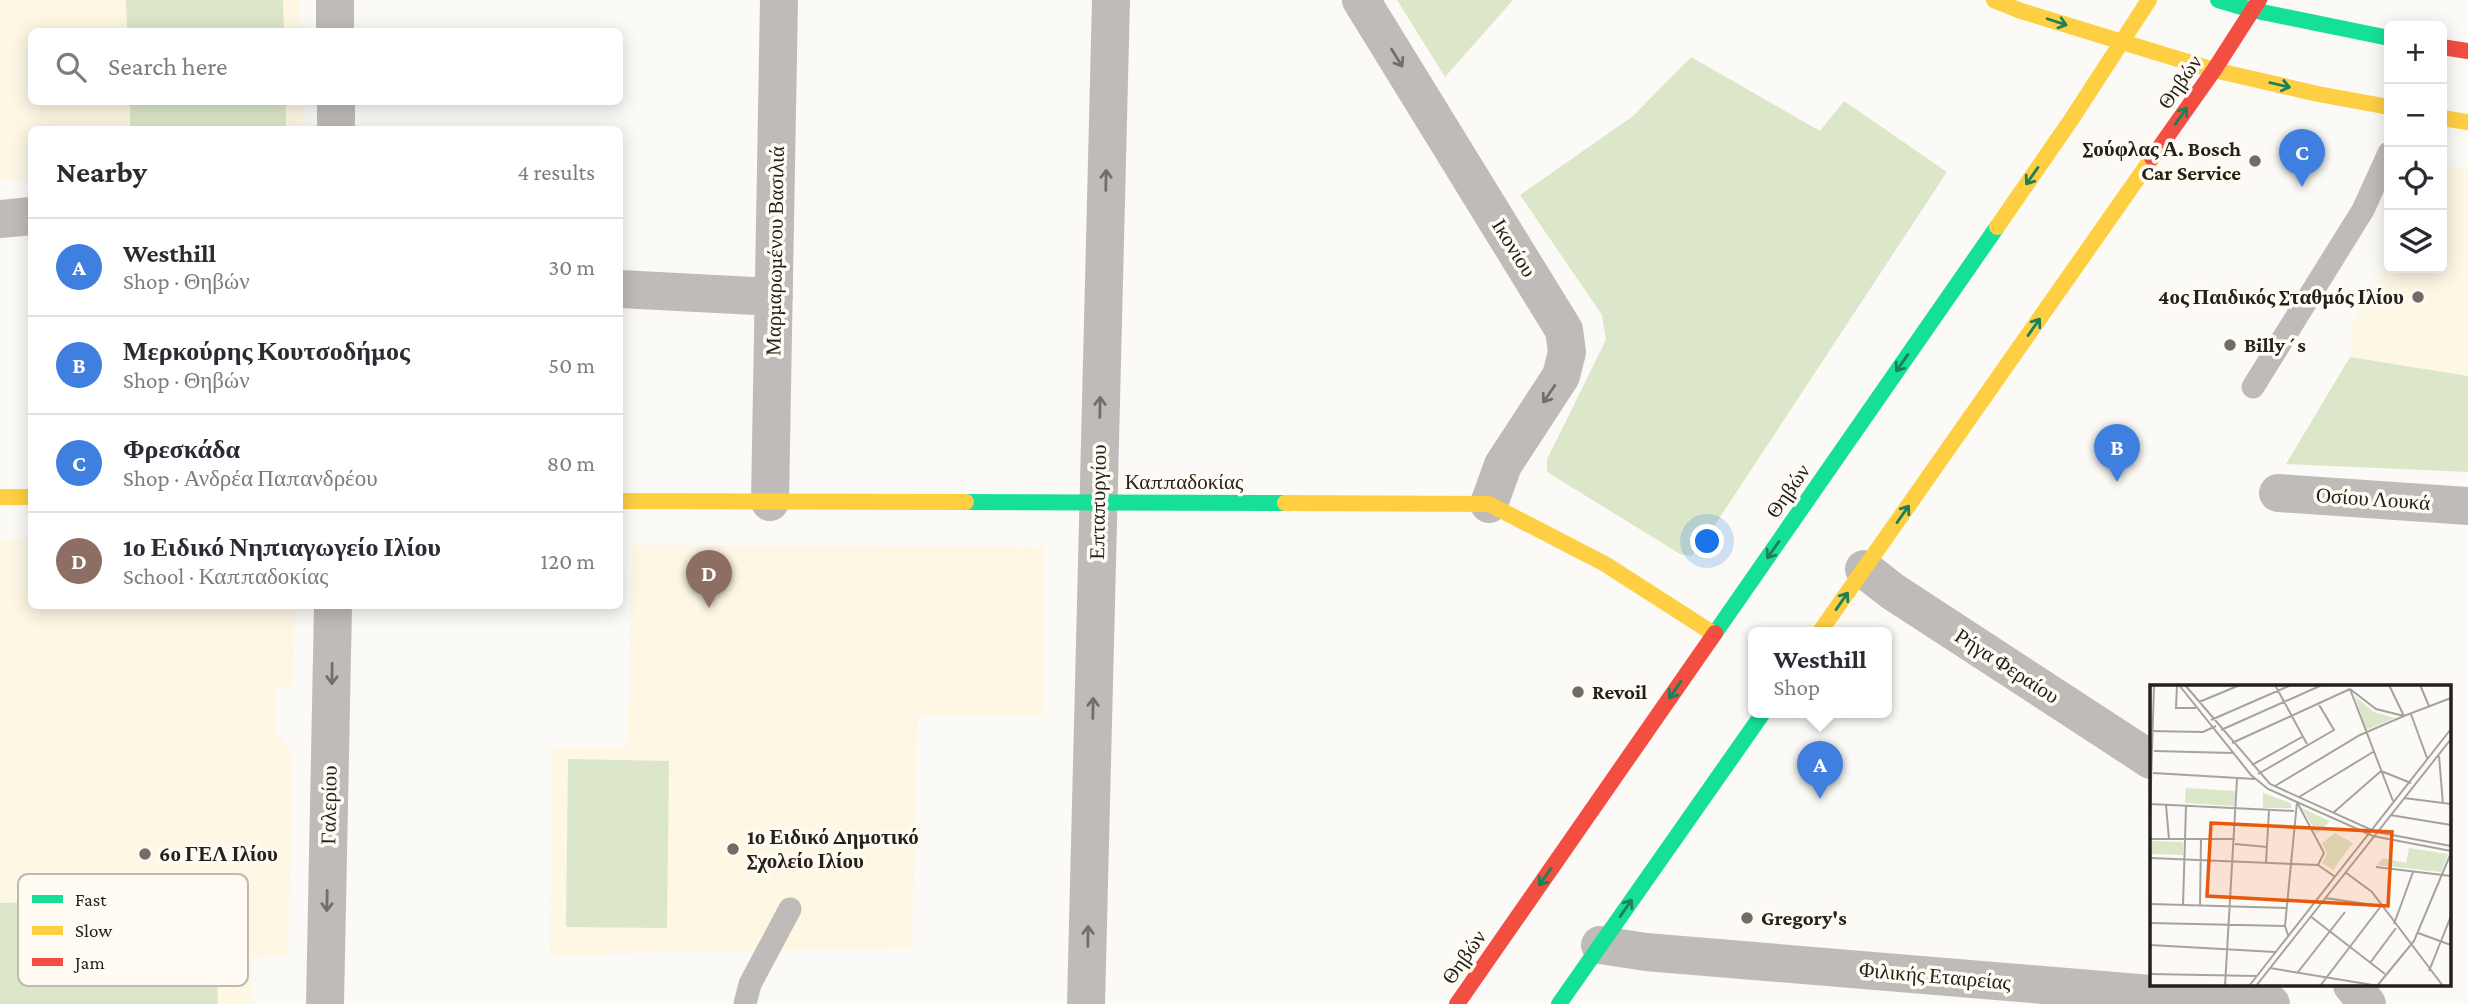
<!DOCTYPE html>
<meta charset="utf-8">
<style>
body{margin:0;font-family:"Crimson Pro",serif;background:#f2f2f3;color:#2b2b33}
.controls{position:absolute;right:21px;top:21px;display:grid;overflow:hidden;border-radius:10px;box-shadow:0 4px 18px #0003}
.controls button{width:63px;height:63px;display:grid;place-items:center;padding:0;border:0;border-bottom:2px solid #e1e1e2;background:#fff;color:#2b2b33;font:35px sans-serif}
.you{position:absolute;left:1708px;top:542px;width:24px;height:24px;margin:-18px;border:5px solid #fff;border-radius:50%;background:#1a73e8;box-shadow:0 0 0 10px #1a73e833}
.badge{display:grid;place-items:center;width:46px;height:46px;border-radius:50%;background:#706d66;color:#fff;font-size:23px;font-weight:700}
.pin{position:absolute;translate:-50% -58px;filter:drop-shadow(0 2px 4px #0008)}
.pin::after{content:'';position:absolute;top:37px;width:24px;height:21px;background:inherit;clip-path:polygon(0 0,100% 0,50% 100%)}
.popup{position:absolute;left:1748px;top:627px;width:144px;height:91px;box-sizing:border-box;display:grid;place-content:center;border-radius:10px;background:#fff;filter:drop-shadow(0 2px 5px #0005);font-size:23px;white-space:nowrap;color:#7c7c81}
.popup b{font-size:26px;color:#2b2b33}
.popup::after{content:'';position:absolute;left:50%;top:100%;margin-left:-14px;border:14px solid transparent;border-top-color:#fff}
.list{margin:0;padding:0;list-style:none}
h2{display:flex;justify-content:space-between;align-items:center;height:91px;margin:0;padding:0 28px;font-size:30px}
h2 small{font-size:23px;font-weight:400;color:#7c7c81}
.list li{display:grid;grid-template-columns:46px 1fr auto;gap:21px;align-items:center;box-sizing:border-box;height:98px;padding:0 28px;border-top:2px solid #e1e1e2}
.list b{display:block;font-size:26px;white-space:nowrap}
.list p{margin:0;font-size:23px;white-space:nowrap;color:#7c7c81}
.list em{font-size:23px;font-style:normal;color:#7c7c81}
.icon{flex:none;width:38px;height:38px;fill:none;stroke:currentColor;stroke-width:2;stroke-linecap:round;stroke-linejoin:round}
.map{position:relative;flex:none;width:2468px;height:1004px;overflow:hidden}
.search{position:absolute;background:#fff;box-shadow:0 4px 18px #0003;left:28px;top:28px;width:595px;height:77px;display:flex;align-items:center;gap:18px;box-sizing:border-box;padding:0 24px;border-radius:10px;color:#7c7c81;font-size:26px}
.panel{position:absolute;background:#fff;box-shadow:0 4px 18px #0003;left:28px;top:126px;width:595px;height:483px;border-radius:10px}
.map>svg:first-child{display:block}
</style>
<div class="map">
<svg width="2468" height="1004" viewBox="0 0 2468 1004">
<rect width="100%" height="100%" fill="#fcfaf6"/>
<!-- built -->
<path fill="#fdf7e4" d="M0,0h299l1,31 -268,1v70h270l1,27 -271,1 -1,49 -31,2z
M2446,166l22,3v207l-118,-19 2,-31 37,-64v6h53v-95z
M31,540l1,66h263l-2,82 -18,1v41l18,23 -5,203 -36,2 -1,46h-251v-463z
M632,545l413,2 -2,169 -125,-1 -6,234 -188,2 -174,5 2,-209h76z"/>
<!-- green -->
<path fill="#dce7c9" d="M126,0h157l1,31h-157z
M1397,0h116l-68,77z
M1691,57l129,74 24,-30 103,71 -246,374 -10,10 -11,-2 -133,-82v-13l59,-119 -4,-25 -82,-120 113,-79z
M130,102h156v24l-156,3z
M2350,357l118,19v96l-182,-8z
M568,759l101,2 -2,167 -101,-1z
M215,896l3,108h-218v-101z"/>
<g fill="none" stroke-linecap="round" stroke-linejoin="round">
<!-- lane -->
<path stroke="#bfbbb9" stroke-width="23" d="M2253,387l110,-177 26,-57
M745,1004l5,-20 40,-75"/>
<!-- street -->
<path stroke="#bfbbb9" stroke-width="38" d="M335,0v32
M1361,0l203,330 3,22 -6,24 -58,89 -14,39
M336,102v28
M0,219l32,-3
M620,289l154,8
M2278,493l190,13
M770,502l9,-502
M1864,569l28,22 259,169
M1600,945l46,7 625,52
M2352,985l15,19
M325,1004l8,-398
M1086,1004l25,-1004"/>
<!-- fast -->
<path stroke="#16e098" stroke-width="16" d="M2218,0l34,10 137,28
M966,502l319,1
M1715,633l282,-406
M1559,1004l204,-291"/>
<!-- slow -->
<path stroke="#ffcf43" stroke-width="16" d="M1994,0l27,11 193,59 104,24 71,13
M2442,118l26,4
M1997,227l74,-107 78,-120
M0,497h32
M620,501l346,1
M1285,503l204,1 116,60 109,70
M1819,633l333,-475"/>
<!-- jam -->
<path stroke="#f24e42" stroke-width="16" d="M2442,47l26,4
M2152,158l62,-88 45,-70
M1457,1004l258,-371"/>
</g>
<!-- one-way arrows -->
<defs><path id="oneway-shaft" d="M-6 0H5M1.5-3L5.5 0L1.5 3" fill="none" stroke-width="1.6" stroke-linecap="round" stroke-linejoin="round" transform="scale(1.75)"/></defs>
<g stroke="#1d8058">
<use href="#oneway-shaft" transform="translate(2057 22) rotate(18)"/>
<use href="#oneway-shaft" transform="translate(2280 85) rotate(13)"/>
<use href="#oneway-shaft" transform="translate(2181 116) rotate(-55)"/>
<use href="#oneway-shaft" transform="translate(2032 176) rotate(125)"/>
<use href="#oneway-shaft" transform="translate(2034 327) rotate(-55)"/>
<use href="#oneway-shaft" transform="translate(1902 363) rotate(125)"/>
<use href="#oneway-shaft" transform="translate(1903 514) rotate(-55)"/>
<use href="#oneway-shaft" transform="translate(1773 550) rotate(125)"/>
<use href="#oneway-shaft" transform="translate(1842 601) rotate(-55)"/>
<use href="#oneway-shaft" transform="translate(1675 690) rotate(125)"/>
<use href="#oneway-shaft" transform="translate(1545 877) rotate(125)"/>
<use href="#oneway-shaft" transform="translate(1626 908) rotate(-55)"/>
</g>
<g stroke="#726e69">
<use href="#oneway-shaft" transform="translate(1397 58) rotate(58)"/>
<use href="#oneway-shaft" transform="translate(1106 180) rotate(-89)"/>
<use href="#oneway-shaft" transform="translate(1549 394) rotate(124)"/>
<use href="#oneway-shaft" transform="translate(1100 407) rotate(-89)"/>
<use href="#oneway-shaft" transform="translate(332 674) rotate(91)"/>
<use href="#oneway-shaft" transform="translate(1093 708) rotate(-89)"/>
<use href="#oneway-shaft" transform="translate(327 901) rotate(91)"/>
<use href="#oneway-shaft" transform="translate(1088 936) rotate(-89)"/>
</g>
<!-- markers -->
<g fill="#706d66" stroke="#fffbf3" stroke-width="2.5">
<circle cx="2255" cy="161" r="7"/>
<circle cx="2418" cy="297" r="7"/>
<circle cx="2230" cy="345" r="7"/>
<circle cx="1578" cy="692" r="7"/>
<circle cx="733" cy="849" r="7"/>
<circle cx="145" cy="854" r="7"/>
<circle cx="1747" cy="918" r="7"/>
</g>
<g text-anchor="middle" stroke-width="7" stroke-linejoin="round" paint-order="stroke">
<!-- street labels -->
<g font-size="21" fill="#242119" stroke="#fffbf3">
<text transform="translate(2180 82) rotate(-55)" y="7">Θηβών</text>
<text transform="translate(1514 248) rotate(58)" y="7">Ικονίου</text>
<text transform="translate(775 251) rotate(-89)" y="7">Μαρμαρωμένου Βασιλιά</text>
<text x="1184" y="489">Καππαδοκίας</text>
<text transform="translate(1788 491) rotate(-55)" y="7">Θηβών</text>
<text transform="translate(2373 499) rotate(4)" y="7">Οσίου Λουκά</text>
<text transform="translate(1098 502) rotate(-89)" y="7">Επταπυργίου</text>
<text transform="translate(2007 666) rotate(33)" y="7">Ρήγα Φεραίου</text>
<text transform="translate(329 805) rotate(-89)" y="7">Γαλερίου</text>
<text transform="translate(1464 957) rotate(-55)" y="7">Θηβών</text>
<text transform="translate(1935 976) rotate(5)" y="7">Φιλικής Εταιρείας</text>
</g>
<!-- poi labels -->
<g font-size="21" font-weight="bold" fill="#242119" stroke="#fffbf3" text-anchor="start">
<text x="2241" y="156" text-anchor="end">Σούφλας Α. Bosch<tspan x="2241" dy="24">Car Service</tspan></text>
<text x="2404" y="304" text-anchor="end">4ος Παιδικός Σταθμός Ιλίου</text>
<text x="2244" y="352">Billy´s</text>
<text x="1592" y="699">Revoil</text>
<text x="747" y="844">1ο Ειδικό Δημοτικό<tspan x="747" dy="24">Σχολείο Ιλίου</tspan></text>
<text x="159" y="861">6ο ΓΕΛ Ιλίου</text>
<text x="1761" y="925">Gregory's</text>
</g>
</g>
<!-- overview -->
<g transform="translate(2150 685)">
<rect width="301" height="301" fill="#fcfaf6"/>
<path d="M205,11l19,16 21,6 -29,12zM36,103l49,3 -1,15 -49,-3zM113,108l28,10v5h-28zM152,123l28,13 -13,13zM185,148l18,10 -20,27 -11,-7 5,-9 -5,-11zM2,156l31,1v13l-32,-1zM259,163l39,6 -7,18 -64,-7 5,-7 24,5z" fill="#dce7c9"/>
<path fill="none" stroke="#a6a39e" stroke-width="2" d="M27,0l-1,23h20M29,0l72,90 17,14 105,47 78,15M35,0l85,99 106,48 75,14M125,0l32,59M270,0l9,21M200,4l43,112M200,4l26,20 28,7 47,-18M49,17l41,-17M261,29l16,44M61,35l80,-35M71,45l101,-45M0,46l53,1 13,-6M82,58l118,-54M4,66l79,2M289,71l4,48M102,80l50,-28M231,86l30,12M3,88l102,6M108,89l76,-44 -16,-27M125,101l85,-51 44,-19 -15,-31M149,112l74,-45M254,113l47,6M147,117l27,51 -6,12M0,119l144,7M16,120l3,34M183,128l48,-42M240,130l61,10M0,133l4,-133M0,154h85M85,159l32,3M0,173l168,7 16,11M116,177l3,-51M226,182l75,9M195,187l27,20 71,94M175,213l56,8M0,219l136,4M33,220l3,-99M50,221l1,-67M160,231l75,58M0,238l135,3M244,239l19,-52M268,248l33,12M138,250l-3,-9 12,-124M0,260l125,7M220,278l26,-35M120,283l109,18M279,286l22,-55M148,287l47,-60M0,289l106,2M75,301l12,-207M99,301l202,-257M106,301l195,-247M170,301l61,-80M227,301l37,-45 37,-88"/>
<path fill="#e8590c" fill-opacity="0.15" stroke="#e8590c" stroke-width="3.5" d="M61,138l181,9 -4,74 -181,-10z"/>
<rect width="301" height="301" fill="none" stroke="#242119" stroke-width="3.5"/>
</g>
<!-- legend -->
<rect x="18" y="874" width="230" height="112" rx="10" fill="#fffbf3" stroke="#bdbab2" stroke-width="2"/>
<rect x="32" y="895" width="31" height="8" fill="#16e098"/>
<rect x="32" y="926" width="31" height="9" fill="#ffcf43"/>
<rect x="32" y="958" width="31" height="8" fill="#f24e42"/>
<g font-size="19" fill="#242119">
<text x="75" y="906">Fast</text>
<text x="75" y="937">Slow</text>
<text x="75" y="969">Jam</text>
</g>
</svg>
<div class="controls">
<button>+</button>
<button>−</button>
<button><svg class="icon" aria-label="locate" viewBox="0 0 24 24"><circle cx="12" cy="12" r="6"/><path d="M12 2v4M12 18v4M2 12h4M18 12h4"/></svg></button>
<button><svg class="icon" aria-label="layers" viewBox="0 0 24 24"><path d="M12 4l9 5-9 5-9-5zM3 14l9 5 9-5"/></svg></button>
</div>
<div class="you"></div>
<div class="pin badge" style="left:1820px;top:799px;background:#3f7fe0">A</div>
<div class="popup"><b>Westhill</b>Shop</div>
<div class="pin badge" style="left:2117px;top:482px;background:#3f7fe0">B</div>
<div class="pin badge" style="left:2302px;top:187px;background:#3f7fe0">C</div>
<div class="pin badge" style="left:709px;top:608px;background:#8d6e63">D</div>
<div class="search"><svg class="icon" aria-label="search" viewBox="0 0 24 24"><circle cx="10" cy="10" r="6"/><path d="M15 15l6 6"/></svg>Search here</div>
<section class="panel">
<h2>Nearby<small>4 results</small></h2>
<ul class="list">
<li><span class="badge" style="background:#3f7fe0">A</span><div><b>Westhill</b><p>Shop · Θηβών</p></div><em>30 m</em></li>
<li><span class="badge" style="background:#3f7fe0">B</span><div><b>Μερκούρης Κουτσοδήμος</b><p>Shop · Θηβών</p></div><em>50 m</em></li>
<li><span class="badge" style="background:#3f7fe0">C</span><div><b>Φρεσκάδα</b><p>Shop · Ανδρέα Παπανδρέου</p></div><em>80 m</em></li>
<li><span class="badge" style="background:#8d6e63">D</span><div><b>1ο Ειδικό Νηπιαγωγείο Ιλίου</b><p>School · Καππαδοκίας</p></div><em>120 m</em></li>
</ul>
</section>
</div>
